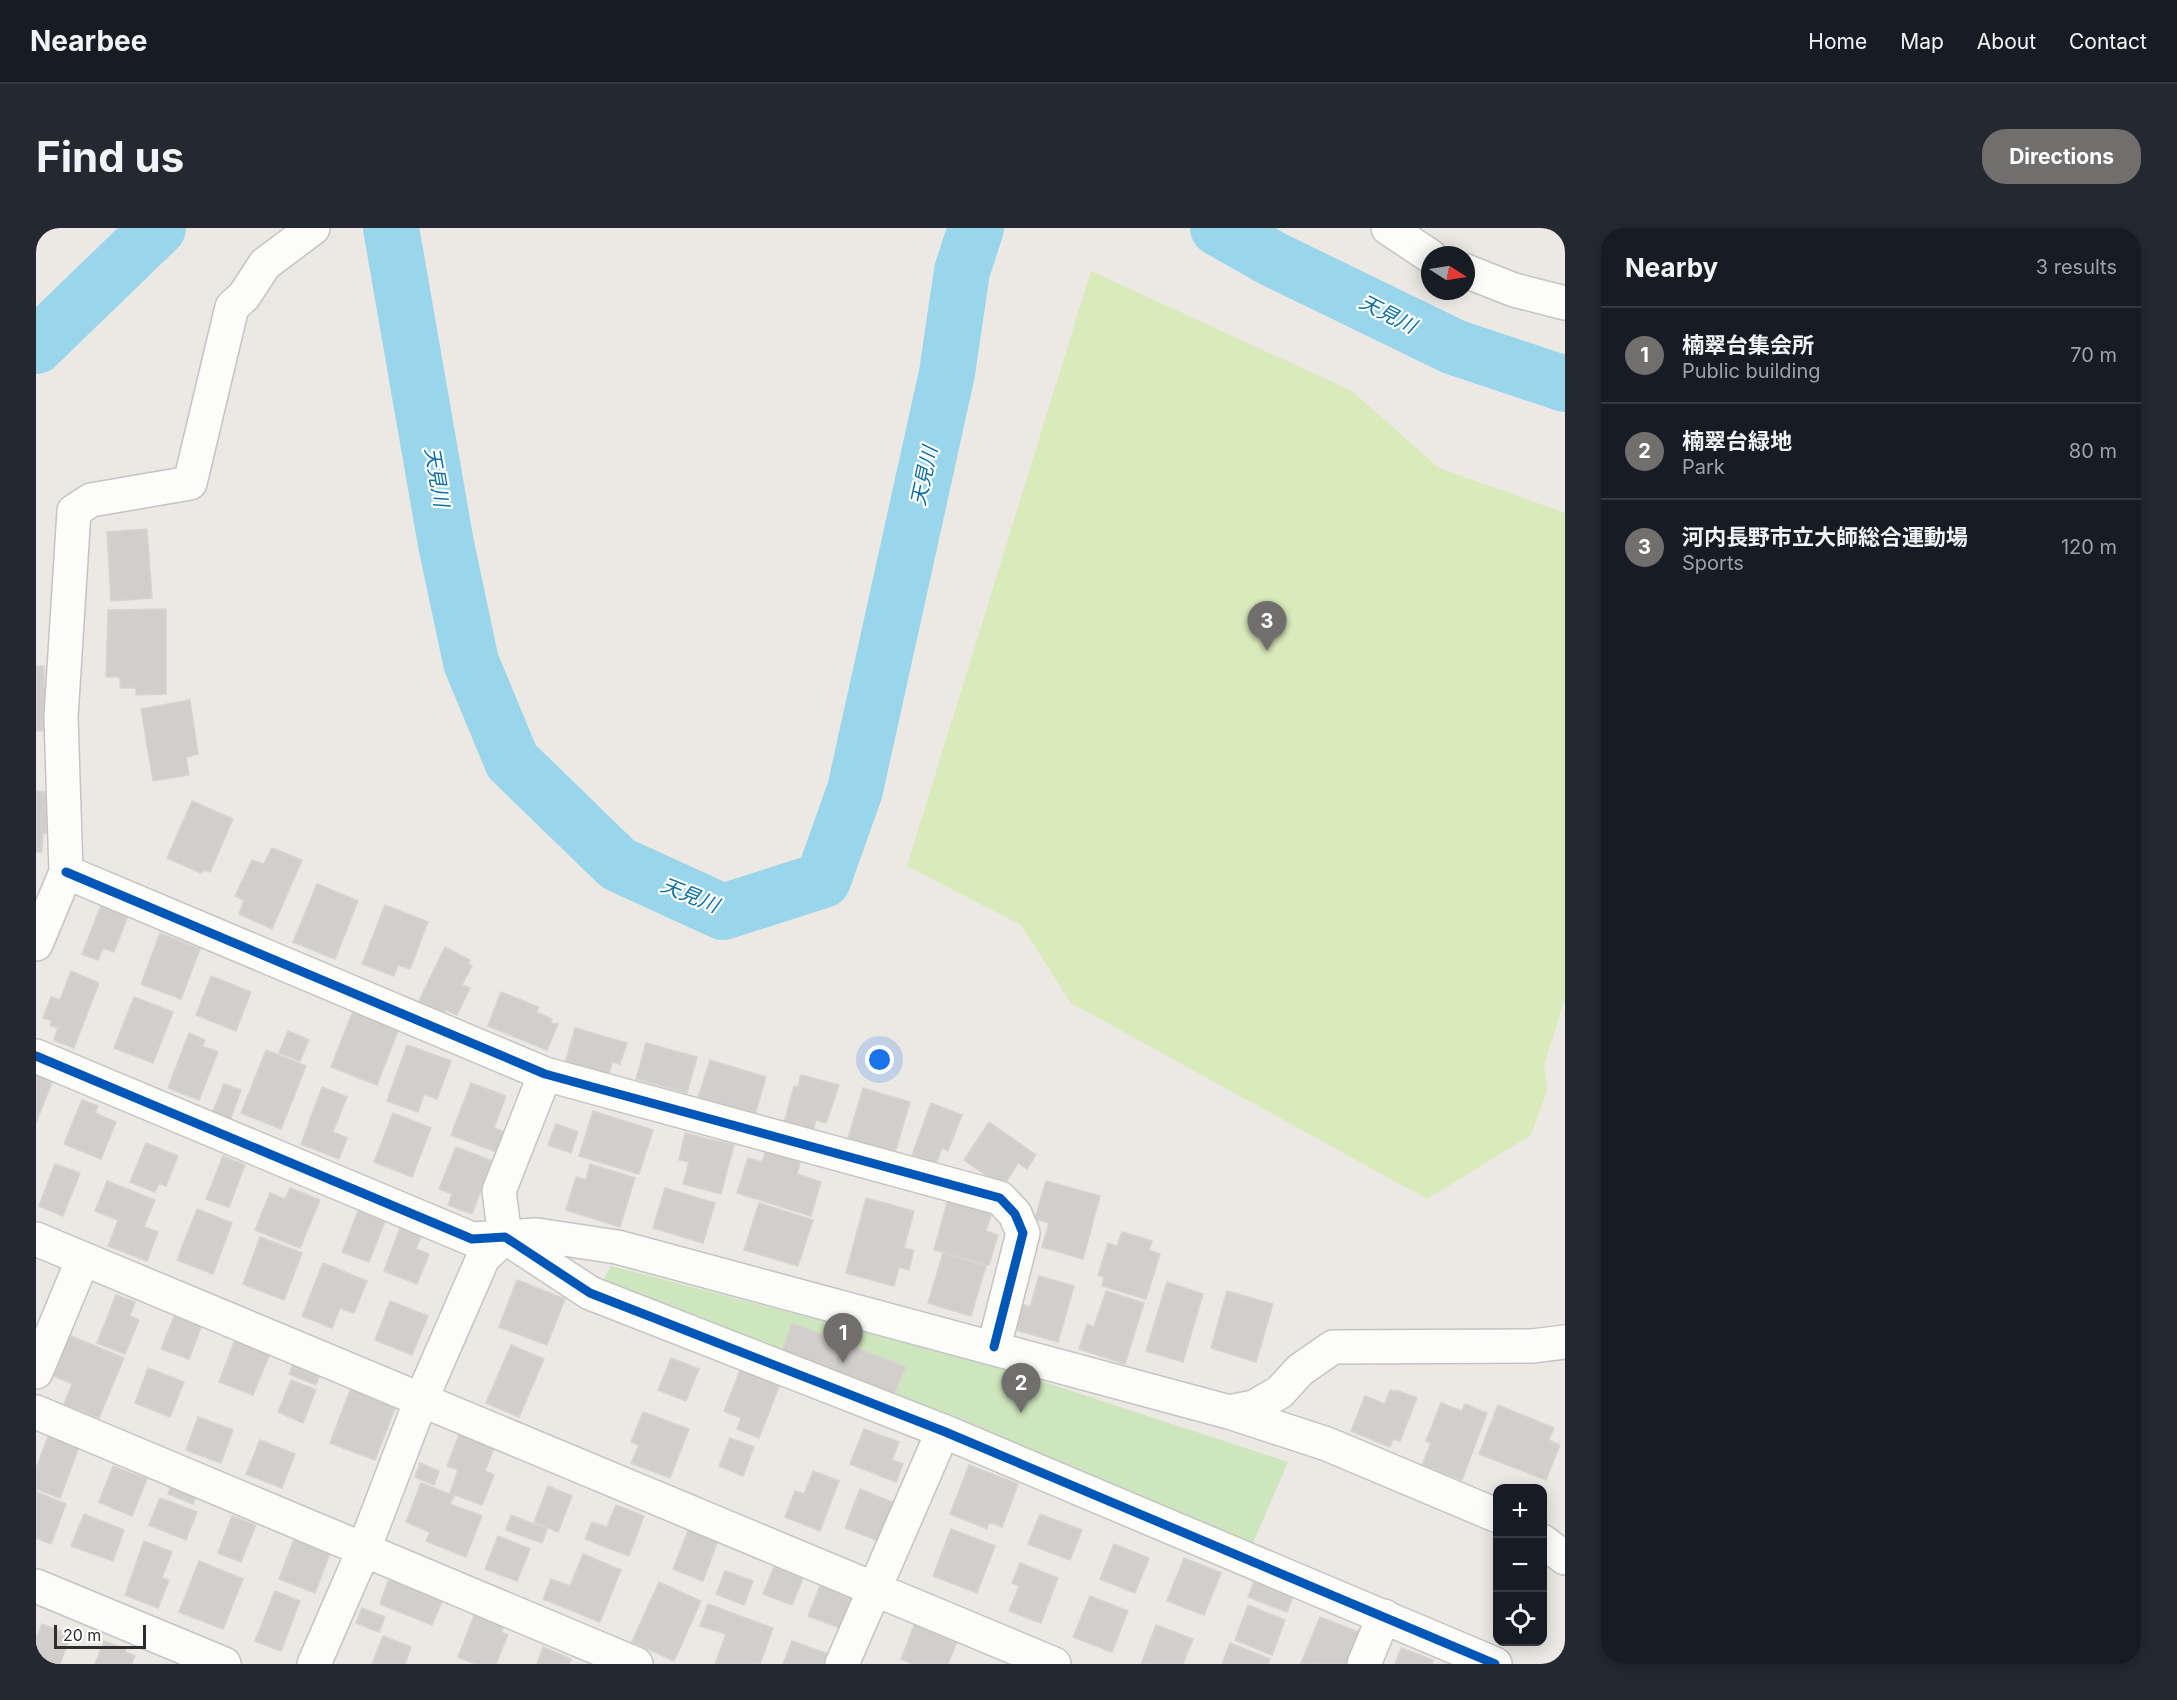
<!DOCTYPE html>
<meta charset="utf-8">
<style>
body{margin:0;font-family:Inter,"Noto Sans JP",sans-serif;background:#242831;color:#f1f3f6}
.controls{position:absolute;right:18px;bottom:18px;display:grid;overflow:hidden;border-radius:12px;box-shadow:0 3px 15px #0003}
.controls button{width:54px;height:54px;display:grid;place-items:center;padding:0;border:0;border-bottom:2px solid #363941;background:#171b24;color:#f1f3f6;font:30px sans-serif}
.compass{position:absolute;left:1385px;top:18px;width:54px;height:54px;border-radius:50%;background:#171b24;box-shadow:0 3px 15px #0003;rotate:102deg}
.scale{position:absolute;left:18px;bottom:15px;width:92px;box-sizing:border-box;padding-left:6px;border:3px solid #2e2e2e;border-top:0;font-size:16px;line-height:21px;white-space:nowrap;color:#2e2e2e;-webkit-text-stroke:4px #fff;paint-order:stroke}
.you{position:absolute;left:844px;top:832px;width:21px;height:21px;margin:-15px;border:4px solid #fff;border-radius:50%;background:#1a73e8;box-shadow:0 0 0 9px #1a73e833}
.badge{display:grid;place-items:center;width:39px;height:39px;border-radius:50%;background:#706f6e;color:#fff;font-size:20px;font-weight:700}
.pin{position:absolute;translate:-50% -50px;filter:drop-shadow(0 2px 3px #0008)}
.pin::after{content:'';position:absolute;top:32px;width:21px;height:18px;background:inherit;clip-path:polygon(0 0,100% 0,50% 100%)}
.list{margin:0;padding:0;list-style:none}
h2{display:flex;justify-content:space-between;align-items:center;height:78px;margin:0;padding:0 24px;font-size:26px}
h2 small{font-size:20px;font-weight:400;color:#9ea1a6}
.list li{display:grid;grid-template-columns:39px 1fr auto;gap:18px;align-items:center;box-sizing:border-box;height:96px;padding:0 24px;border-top:2px solid #363941}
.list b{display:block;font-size:22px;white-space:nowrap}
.list p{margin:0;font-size:20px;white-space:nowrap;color:#9ea1a6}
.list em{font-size:20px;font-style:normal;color:#9ea1a6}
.icon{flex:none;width:33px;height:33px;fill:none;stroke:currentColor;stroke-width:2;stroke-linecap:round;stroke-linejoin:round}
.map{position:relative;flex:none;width:1529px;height:1436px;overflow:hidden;border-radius:24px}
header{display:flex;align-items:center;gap:36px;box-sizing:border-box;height:84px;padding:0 30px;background:#171b24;border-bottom:2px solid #363941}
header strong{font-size:28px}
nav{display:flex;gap:33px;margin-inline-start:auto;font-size:21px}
.intro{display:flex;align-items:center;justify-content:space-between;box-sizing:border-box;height:144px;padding:0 36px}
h1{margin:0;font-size:42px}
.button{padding:15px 27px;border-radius:24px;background:#706f6e;color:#fff;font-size:21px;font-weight:700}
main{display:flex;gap:36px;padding:0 36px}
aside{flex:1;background:#171b24;border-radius:24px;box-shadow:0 3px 15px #0003}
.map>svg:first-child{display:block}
</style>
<header>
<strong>Nearbee</strong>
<nav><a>Home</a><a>Map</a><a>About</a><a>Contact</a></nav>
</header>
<div class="intro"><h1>Find us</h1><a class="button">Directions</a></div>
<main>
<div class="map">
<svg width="1529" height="1436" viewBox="0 0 1529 1436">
<rect width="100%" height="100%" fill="#ece8e4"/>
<!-- green -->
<path fill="#cee6be" d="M575,1038l378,98 299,98 -41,95 -644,-276z"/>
<!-- pitch -->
<path fill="#d9eabb" d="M1055,43l261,120 87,77 126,45v485l-21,67 3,25 -16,45 -104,64 -356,-196 -50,-78 -114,-59z"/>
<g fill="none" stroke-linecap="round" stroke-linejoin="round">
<!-- river -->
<path stroke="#99d6ec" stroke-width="56" d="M355,0l55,316 25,118 41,99 106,103 105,48 100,-32 32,-90 92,-417 15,-102 14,-43
M1182,0l55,31 181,88 111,37
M0,118l122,-118"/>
</g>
<!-- building -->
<path fill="#d1cecb" stroke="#d7d4d0" stroke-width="1.5" d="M111,301l5,69 -41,3 -4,-69z
M130,381v85l-30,1v-7h-16v-11h-14l2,-67z
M0,438h8v21l5,1 1,42 -14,1z
M154,472l8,54 -12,3 3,18 -36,6 -12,-72z
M0,563l12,1 -2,41h-3l-1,19h-6z
M156,573l41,18 -23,53 -5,-2 -4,3 -34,-15z
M236,620l30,12 -30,69 -33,-15 5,-14 -9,-4 17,-36 12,4z
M281,656l41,17 -23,58 -42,-17z
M66,675l27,10 -15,39 -11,-4 -5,12 -16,-6z
M349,677l43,17 -18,47 -12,-4 -4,11 -32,-12z
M124,705l40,16 -19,50 -40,-15z
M409,719l25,13 -2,4 4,2 -10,19 8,3 -13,27 -11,-5 -2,3 -25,-12z
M35,743l28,12 -25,65 -20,-8 4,-12 -8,-3 2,-4 -9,-3 8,-21 9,3z
M175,748l40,16 -15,39 -40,-16z
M465,764l38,15 -3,5 16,7 -2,4 8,1 -11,26 -59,-24z
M98,769l39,15 -20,51 -39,-15z
M317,783l46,17 -22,57 -46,-18z
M539,800l52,15 -7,21 -8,-2 -4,16 -44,-12z
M252,803l21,9 -9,21 -21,-8z
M153,805l16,7 -3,6 16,6 -19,48 -31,-12z
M610,815l51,14 -10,36 -51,-14z
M371,817l44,16 -14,38 -13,-5 -6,18 -31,-11z
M230,822l40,16 -25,63 -40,-16z
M674,832l56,17 -11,38 -57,-17z
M0,845l17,7 -17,43z
M765,847l38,10 -13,38 -10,-3 -3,11 -29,-8 10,-37 4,1z
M435,855l35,13 -12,32 13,5 -8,20 -48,-18z
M188,856l17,6 -12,33 -18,-7z
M286,859l25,10 -14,35 14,6 -8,21 -38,-15z
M827,860l47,14 -16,54 -47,-14z
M46,872l16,6 -3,7 21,9 -15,37 -37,-15z
M895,875l31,12 -14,36 -6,-3 -6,16 -24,-9z
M557,883l60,19 -14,44 -60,-18z
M357,885l38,15 -19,49 -38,-15z
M953,894l47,33 -9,14 -9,-6 -12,19 -3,-1 -3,4 -36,-25z
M520,896l22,8 -7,21 -23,-8z
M649,905l49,12 -13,49 -38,-10 6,-22 -10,-2z
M110,915l32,13 -12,30 -7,-3 -4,9 -25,-10z
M420,919l36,14 -20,53 -24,-9 4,-11 -13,-5z
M730,922l35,10 -4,14 24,8 -10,34 -74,-23 11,-35 14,4z
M187,928l22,9 -16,42 -23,-8z
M19,936l25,9 -17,43 -24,-10z
M554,936l45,14 -15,49 -54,-17 10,-33 10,3z
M71,953l48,19 -11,27 14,5 -11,29 -39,-15 10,-26 -23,-9z
M1010,953l54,15 -17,63 -41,-12 7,-24 -14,-4z
M254,960l30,12 -20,48 -45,-18 15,-37 15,6z
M629,960l50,15 -12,40 -50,-15z
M830,970l48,13 -10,37 10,2 -5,20 -10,-3 -5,19 -48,-13z
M912,971l44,12 -6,20 12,4 -9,30 -55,-15z
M723,975l54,17 -15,46 -54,-16z
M161,981l35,14 -19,51 -36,-14z
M322,983l27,10 -16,41 -27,-10z
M364,1000l21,8 -5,13 13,5 -12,30 -33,-13z
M1086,1004l30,9 -3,9 11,4 -14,45 -44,-13 2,-9 -6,-2 10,-32 9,3z
M224,1009l42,16 -18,47 -41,-16z
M907,1025l43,13 -15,50 -43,-13z
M287,1035l44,18 -13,32 -14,-5 -8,20 -30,-12z
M1003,1048l35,10 -16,56 -43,-12 7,-26 8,3z
M481,1052l48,19 -18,46 -48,-18z
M1131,1054l36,12 -20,68 -37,-11z
M1070,1063l38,12 -19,61 -46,-15 8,-25 7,3z
M1191,1063l46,13 -17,58 -45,-14z
M80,1067l19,7 -5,14 9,4 -14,34 -28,-11z
M354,1073l38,15 -16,39 -37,-15z
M142,1078l27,11 -16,42 -28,-10z
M756,1095l114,44 -16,36 -111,-44z
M33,1107l55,23 -25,60 -35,-14 8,-20 -20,-9z
M200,1109l35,14 -18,44 -34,-13z
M475,1117l33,14 -25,58 -33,-14z
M260,1129l27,10 -7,18 -27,-11z
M635,1130l28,11 -13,32 -28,-11z
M112,1140l36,14 -14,35 -35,-14z
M705,1140l39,16 -21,54 -22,-9 4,-11 -17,-7z
M255,1152l25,10 -13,33 -25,-11z
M317,1155l45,18 -23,59 -45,-17z
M1354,1162l6,2v-2l21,8 -17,43 -7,-2 -3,8 -39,-16 14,-35 20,8z
M1405,1175l21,8 3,-7 22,9 -25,67 -40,-15 9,-22 -5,-2z
M1462,1177l56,23 -5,12 11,5 -14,35 -67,-26z
M607,1184l46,17 -19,49 -39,-15 8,-18 -8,-3z
M162,1189l35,13 -12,33 -35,-13z
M16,1199l30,12 -22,59 -24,-9v-21z
M828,1201l35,13 -7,18 11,4 -7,18 -46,-18z
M424,1204l35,13 -10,26 9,4 -12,30 -32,-12 8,-23 -11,-4z
M694,1210l24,9 -11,29 -24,-10z
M224,1212l35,14 -13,34 -36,-14z
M384,1235l19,8 -5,14 -19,-8z
M933,1237l49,19 -16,43 -13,-5 -2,7 -37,-15z
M77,1238l34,13 -15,37 -33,-14z
M777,1243l26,10 -19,50 -35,-14 10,-26 9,3z
M138,1249l26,11 -7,16 -25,-10z
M385,1255l33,13 -4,8 32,12 -16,41 -40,-16 4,-9 -24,-10z
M512,1258l24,10 -14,36 -24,-10z
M824,1261l34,14 -15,38 -34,-13z
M0,1264l30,12 -15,40 -15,-6z
M124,1270l37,14 -11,28 -37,-15z
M580,1277l28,11 -15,40 -44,-17 7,-17 15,5z
M48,1286l40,16 -11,31 -42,-15z
M1004,1286l42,16 -12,30 -42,-16z
M475,1287l36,14 -5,14 -36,-13z
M196,1288l24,9 -15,37 -23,-9z
M655,1295l29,12 -17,46 -30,-12z
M915,1301l44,17 -18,47 -44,-17z
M260,1306l36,14 -17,45 -36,-14z
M462,1308l32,13 -13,32 -32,-12z
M108,1313l28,11 -10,26 7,2 -11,28 -33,-13z
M1078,1316l35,14 -14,35 -35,-14z
M547,1326l38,16 -21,52 -57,-23 8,-20 19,7z
M1148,1330l37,15 -17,42 -37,-14z
M163,1333l44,18 -20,50 -44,-17z
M984,1335l38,15 -17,45 -32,-12 10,-25 -7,-3z
M738,1339l29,11 -11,27 -29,-11z
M689,1343l28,10 -9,24 -28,-11z
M354,1348l54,21 -12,28 -52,-21z
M788,1348l37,14 -16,40 -37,-14z
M1220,1348l39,15 -8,21 -39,-15z
M623,1354l42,19 -27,60 -42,-19z
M239,1363l25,10 -19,50 -26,-10z
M1054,1368l38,15 -16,41 -39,-15z
M672,1376l65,24 -13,36h-45l11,-30 -26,-8z
M1212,1377l37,15 -13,35 -37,-15z
M326,1380l23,9 -6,15 -23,-9z
M439,1385l30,12 -4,7 7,3 -12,29h-20l-18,-7z
M1284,1389l41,16 -12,31 -48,-1z
M881,1390l43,17 -12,29h-35l-12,-5z
M6,1396l29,11 -11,29h-24v-26z
M1120,1397l37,14 -10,25h-42z
M347,1408l28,11 -6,17h-33z
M68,1413l22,8 -1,3 10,4 -3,8h-37z
M756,1413l36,13 -4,10h-41z
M1194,1415l40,16 -2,5h-46z
M507,1419l28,12 -2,5h-32z
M1365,1420l32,12 -1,4h-37z"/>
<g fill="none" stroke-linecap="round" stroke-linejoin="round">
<defs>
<path id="minor" d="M1352,0l42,28
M1430,43l48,19 51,13
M30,644l479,202 455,124 15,16 8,19 -29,114
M0,716l30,-72 -5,-155 13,-206 17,-11 99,-17 42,-176 12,-11 21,-32 48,-36
M0,828l436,183 33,-2 85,56 353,138 552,233
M469,1009l-6,-46 46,-117
M0,1011l1018,425
M0,1144l47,-113
M0,1184l600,252
M1193,1184l98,32 171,72
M1506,1313l23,17
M0,1358l188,78
M278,1436l50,-115 57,-149 62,-142 22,-21 32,-2 80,12 612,165 25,-5 26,-15 20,-22 33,-23 199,-1 33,-4
M806,1436l101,-233
M1328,1436l20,-48"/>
</defs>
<!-- minor casing -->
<use href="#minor" stroke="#c5c4c5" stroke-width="36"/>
<!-- minor -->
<use href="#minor" stroke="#fcfcfb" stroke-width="33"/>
<defs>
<path id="cycleway" d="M30,644l479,202 455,124 15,16 8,19 -29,114
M0,828l436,183 33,-2 85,56 353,138 552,233"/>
</defs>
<!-- cycleway casing -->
<use href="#cycleway" stroke="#fff" stroke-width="13"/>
<!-- cycleway -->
<use href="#cycleway" stroke="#0057b8" stroke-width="9"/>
</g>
<g text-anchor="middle" stroke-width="4.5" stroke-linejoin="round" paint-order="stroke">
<!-- water labels -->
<g font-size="20" font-style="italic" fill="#0d6fa3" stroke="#fff">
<text transform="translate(1352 86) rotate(27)" y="7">天見川</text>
<text transform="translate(888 248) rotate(-78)" y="7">天見川</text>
<text transform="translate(401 249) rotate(80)" y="7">天見川</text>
<text transform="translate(654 667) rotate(22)" y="7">天見川</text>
</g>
</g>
</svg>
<div class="controls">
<button>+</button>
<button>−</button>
<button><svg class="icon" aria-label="locate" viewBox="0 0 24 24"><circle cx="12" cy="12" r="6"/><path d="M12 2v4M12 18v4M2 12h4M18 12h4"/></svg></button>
</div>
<svg class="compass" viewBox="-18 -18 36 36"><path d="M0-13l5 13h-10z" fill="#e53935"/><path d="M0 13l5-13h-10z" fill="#9ea1a6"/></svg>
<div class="scale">20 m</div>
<div class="you"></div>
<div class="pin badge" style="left:807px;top:1135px">1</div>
<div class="pin badge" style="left:985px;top:1185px">2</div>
<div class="pin badge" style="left:1231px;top:423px">3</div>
</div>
<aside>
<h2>Nearby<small>3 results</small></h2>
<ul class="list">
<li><span class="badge">1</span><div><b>楠翠台集会所</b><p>Public building</p></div><em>70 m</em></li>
<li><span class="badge">2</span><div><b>楠翠台緑地</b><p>Park</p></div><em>80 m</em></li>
<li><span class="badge">3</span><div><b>河内長野市立大師総合運動場</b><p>Sports</p></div><em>120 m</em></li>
</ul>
</aside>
</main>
